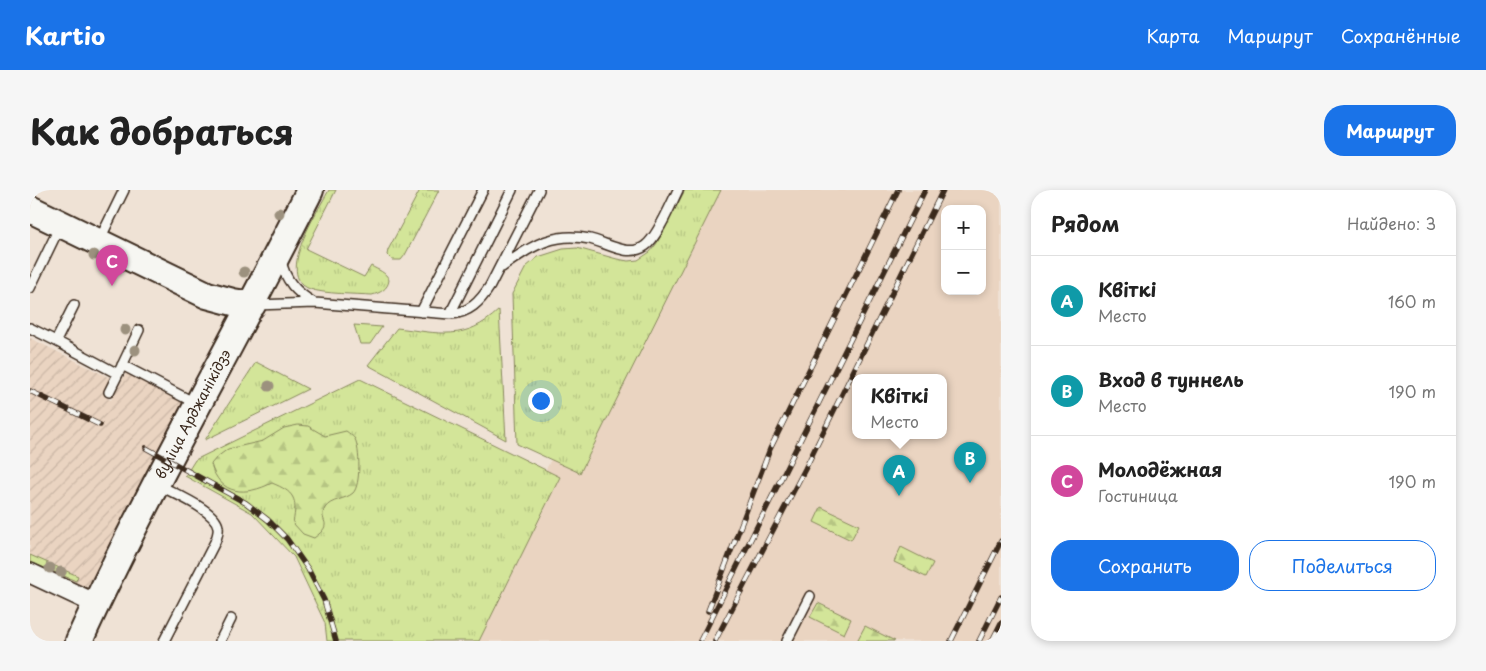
<!DOCTYPE html>
<html lang="ru">
<meta charset="utf-8">
<style>
body{margin:0;font-family:"Playpen Sans",sans-serif;background:#f6f6f6;color:#222}
.controls{position:absolute;right:15px;top:15px;display:grid;overflow:hidden;border-radius:10px;box-shadow:0 2px 8px #0003}
.controls button{width:45px;height:45px;display:grid;place-items:center;padding:0;border:0;border-bottom:1px solid #e0e0e0;background:#fff;color:#222;font:25px sans-serif}
.you{position:absolute;left:510px;top:210px;width:18px;height:18px;margin:-12px;border:4px solid #fff;border-radius:50%;background:#1a73e8;box-shadow:0 0 0 8px #1a73e833}
.badge{display:grid;place-items:center;width:32px;height:32px;border-radius:50%;background:#1a73e8;color:#fff;font-size:16px;font-weight:700}
.pin{position:absolute;translate:-50% -41px;filter:drop-shadow(0 1px 2px #0008)}
.pin::after{content:'';position:absolute;top:26px;width:18px;height:15px;background:inherit;clip-path:polygon(0 0,100% 0,50% 100%)}
.popup{position:absolute;left:822px;top:184px;width:95px;height:65px;box-sizing:border-box;display:grid;place-content:center;border-radius:10px;background:#fff;filter:drop-shadow(0 1px 4px #0005);font-size:16px;white-space:nowrap;color:#767676}
.popup b{font-size:19px;color:#222}
.popup::after{content:'';position:absolute;left:50%;top:100%;margin-left:-10px;border:10px solid transparent;border-top-color:#fff}
.list{margin:0;padding:0;list-style:none}
h2{display:flex;justify-content:space-between;align-items:center;height:65px;margin:0;padding:0 20px;font-size:21px}
h2 small{font-size:16px;font-weight:400;color:#767676}
.list li{display:grid;grid-template-columns:32px 1fr auto;gap:15px;align-items:center;box-sizing:border-box;height:90px;padding:0 20px;border-top:1px solid #e0e0e0}
.list b{display:block;font-size:19px;white-space:nowrap}
.list p{margin:0;font-size:16px;white-space:nowrap;color:#767676}
.list em{font-size:16px;font-style:normal;color:#767676}
.actions{display:flex;gap:10px;padding:15px 20px}
.actions a{flex:1;padding:11px 0;border:1px solid #1a73e8;border-radius:20px;text-align:center;font-size:18px;color:#1a73e8}
.actions .main{background:#1a73e8;color:#fff}
.map{position:relative;flex:none;width:971px;height:451px;overflow:hidden;border-radius:20px}
header{display:flex;align-items:center;gap:30px;box-sizing:border-box;height:70px;padding:0 25px;background:#1a73e8;color:#fff}
header strong{font-size:24px}
nav{display:flex;gap:28px;margin-inline-start:auto;font-size:18px}
.intro{display:flex;align-items:center;justify-content:space-between;box-sizing:border-box;height:120px;padding:0 30px}
h1{margin:0;font-size:35px}
.button{padding:12px 22px;border-radius:20px;background:#1a73e8;color:#fff;font-size:18px;font-weight:700}
main{display:flex;gap:30px;padding:0 30px}
aside{flex:1;background:#fff;border-radius:20px;box-shadow:0 2px 8px #0003}
.map>svg:first-child{display:block}
</style>
<header>
<strong>Kartio</strong>
<nav><a>Карта</a><a>Маршрут</a><a>Сохранённые</a></nav>
</header>
<div class="intro"><h1>Как добраться</h1><a class="button">Маршрут</a></div>
<main>
<div class="map">
<svg width="971" height="451" viewBox="0 0 971 451">
<defs>
<pattern id="industrial-furrows" width="10" height="10" patternUnits="userSpaceOnUse" patternTransform="scale(1.25)"><rect width="10" height="10" fill="#ead4c1"/><path d="M-1 1l2-2M0 10L10 0M9 11l2-2" fill="none" stroke="#cab6a5"/></pattern>
<pattern id="grass-tufts" width="24" height="20" patternUnits="userSpaceOnUse" patternTransform="scale(1.25)"><rect width="24" height="20" fill="#d3e599"/><path d="M3 7l-1-3M5 7V3M7 7l1-3M15 17l-1-3M17 17v-4M19 17l1-3" fill="none" stroke="#b6c583"/></pattern>
<pattern id="forest-firs" width="22" height="20" patternUnits="userSpaceOnUse" patternTransform="scale(1.25)"><rect width="22" height="20" fill="#d3e599"/><path d="M5 1l3.5 6h-7zM16 11l3.5 6h-7z" fill="#b6c583"/></pattern>
</defs>
<rect width="100%" height="100%" fill="#efe2d5"/>
<filter id="ink" filterUnits="userSpaceOnUse"><feTurbulence type="fractalNoise" baseFrequency=".02" numOctaves="2"/><feDisplacementMap in="SourceGraphic" scale="10" xChannelSelector="R" yChannelSelector="G"/><feConvolveMatrix kernelMatrix="1 2 1 2 8 2 1 2 1" color-interpolation-filters="sRGB"/></filter>
<g filter="url(#ink)">
<!-- built -->
<path fill="#ead4c1" fill-rule="evenodd" d="M656,0h315v451h-541zM915,19h37v82h-37zM825,187h88v58h-88z"/>
<!-- industrial -->
<path fill="url(#industrial-furrows)" d="M0,148l82,41 -8,17 7,4 15,-27 55,27 4,4 -93,180 -7,3 -55,-24z"/>
<!-- grass -->
<path fill="url(#grass-tufts)" stroke="#87885c" d="M299,0h7l-30,59 58,28 7,-11c7,4 15,6 18,14 -1,9 -9,13 -17,15 -15,-1 -49,-1 -62,-6 -36,-13 9,-80 19,-99z
M390,0h19l-34,65 -4,5h-9l-5,-5 1,-5z
M655,0h36l-141,283 -63,-29 -5,-150 14,-27 12,-10 25,-8 14,-1 40,11 11,2 10,-1 12,-8 7,-9z
M469,120l7,130 -138,-75 29,-37c43,5 68,14 102,-18z
M324,135l28,2 -12,17h-10z
M226,172l52,27 -103,51z
M330,189l200,98 -81,164h-152l-2,-18 -31,-66 -42,-44 -67,-37 10,-16z
M0,365l48,21 -2,5 -46,-19z"/>
<!-- forest -->
<path fill="url(#forest-firs)" stroke="#87885c" d="M268,235l10,1 17,10 21,-5c3,2 7,5 9,8 5,10 6,46 -2,54 -8,7 -22,6 -28,15 -8,14 11,14 -11,30l-11,-4 -10,-11c5,-25 1,-31 -21,-40 -26,13 -52,13 -61,-19l6,-7 11,-8 35,-8 21,-13z
M791,317l38,18 -8,15 -37,-18z
M871,357l32,16 -7,14 -32,-15z
M788,413l33,16 -7,15 -34,-17z
M835,436l30,15h-38z"/>
<g fill="none" stroke-linecap="round" stroke-linejoin="round">
<defs>
<path id="lane" d="M69,51l25,-51
M251,70c4,21 16,33 33,43
M472,77c17,-12 36,-26 57,-29 11,-2 21,-1 31,1 17,4 39,19 55,7 12,-8 26,-42 33,-56
M0,98l30,-62
M225,115l60,-2 135,11c19,-1 30,-12 40,-28l49,-96
M391,122l62,-122
M420,124l62,-124
M0,138l26,13 18,-36
M26,151l62,33 21,-44
M92,175l73,38
M79,202l9,-18
M127,294c15,9 59,26 61,43 1,5 -1,10 -3,15l-51,99
M190,451l11,-22
M757,451l23,-45"/>
<path id="street" d="M0,383l66,31"/>
<g id="secondary">
<path d="M0,19l177,86 26,7 19,3"/>
<path id="s1" d="M49,451c70,-154 156,-300 231,-451"/>
</g>
</defs>
<!-- lane casing -->
<use href="#lane" stroke="#3b2a1e" stroke-width="12"/>
<!-- street casing -->
<use href="#street" stroke="#3b2a1e" stroke-width="22"/>
<!-- secondary casing -->
<use href="#secondary" stroke="#3b2a1e" stroke-width="30"/>
<!-- lane -->
<use href="#lane" stroke="#f6f6f2" stroke-width="9"/>
<!-- street -->
<use href="#street" stroke="#f6f6f2" stroke-width="19"/>
<!-- secondary -->
<use href="#secondary" stroke="#f6f6f2" stroke-width="26"/>
<defs>
<path id="rail" d="M0,201l70,34
M116,258l100,55 22,17 19,19 21,30 16,31 12,41
M678,421l62,-162 128,-259
M670,451l225,-451
M685,451l90,-172 138,-279
M921,451l50,-100
M949,451l22,-44
M962,451l9,-18"/>
</defs>
<!-- rail casing -->
<use href="#rail" stroke="#3b2a1e" stroke-width="5.5"/>
<!-- rail -->
<use href="#rail" stroke="#f6f6f2" stroke-width="4" stroke-dasharray="11" stroke-linecap="butt"/>
</g>
<!-- trees -->
<g fill="#9c917e">
<circle cx="249" cy="23" r="5.5"/>
<circle cx="64" cy="65" r="5.5"/>
<circle cx="214" cy="82" r="5.5"/>
<circle cx="95" cy="140" r="5.5"/>
<circle cx="105" cy="160" r="5.5"/>
<circle cx="239" cy="196" r="5.5"/>
<circle cx="20" cy="378" r="5.5"/>
<circle cx="31" cy="382" r="5.5"/>
</g>
</g>
<g text-anchor="middle" stroke-width="4.5" stroke-linejoin="round" paint-order="stroke">
<!-- street labels -->
<g font-size="14" fill="#3b2a1e" stroke="#f6f6f2">
<text dy="5" stroke="none"><textPath href="#s1" startOffset="254">вуліца Арджанікідзэ</textPath></text>
</g>
</g>
</svg>
<div class="controls">
<button>+</button>
<button>−</button>
</div>
<div class="you"></div>
<div class="pin badge" style="left:869px;top:306px;background:#0f9aa8">A</div>
<div class="popup"><b>Квіткі</b>Место</div>
<div class="pin badge" style="left:940px;top:293px;background:#0f9aa8">B</div>
<div class="pin badge" style="left:82px;top:96px;background:#d1479c">C</div>
</div>
<aside>
<h2>Рядом<small>Найдено: 3</small></h2>
<ul class="list">
<li><span class="badge" style="background:#0f9aa8">A</span><div><b>Квіткі</b><p>Место</p></div><em>160 m</em></li>
<li><span class="badge" style="background:#0f9aa8">B</span><div><b>Вход в туннель</b><p>Место</p></div><em>190 m</em></li>
<li><span class="badge" style="background:#d1479c">C</span><div><b>Молодёжная</b><p>Гостиница</p></div><em>190 m</em></li>
</ul>
<div class="actions"><a class="main">Сохранить</a><a>Поделиться</a></div>
</aside>
</main>
